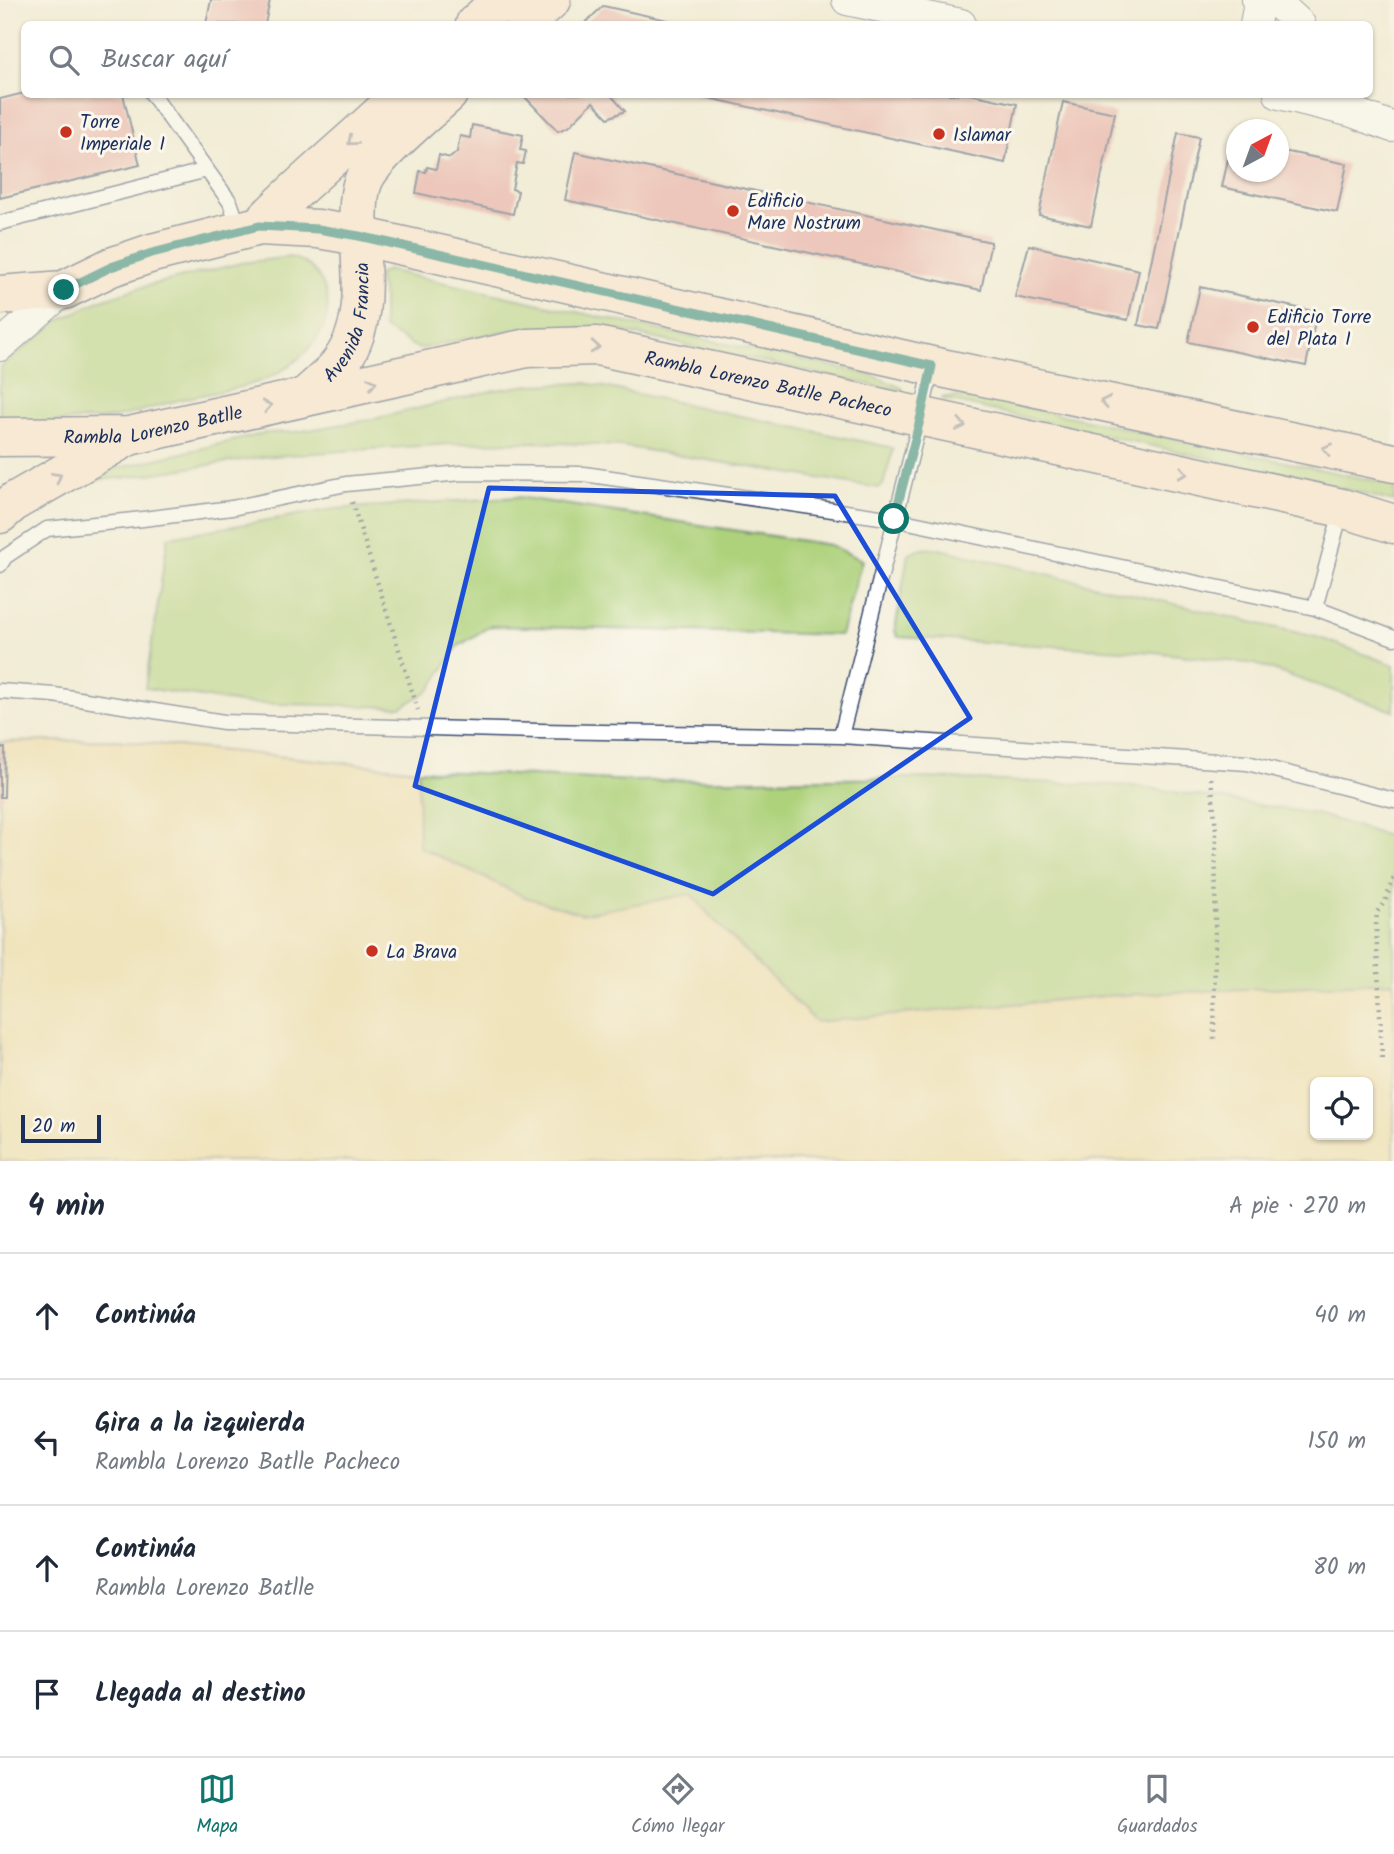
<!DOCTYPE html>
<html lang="es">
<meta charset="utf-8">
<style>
body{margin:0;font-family:Kalam,sans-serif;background:#f6f6f7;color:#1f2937}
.controls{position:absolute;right:21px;bottom:21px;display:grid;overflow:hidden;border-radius:10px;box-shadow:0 2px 5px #0004}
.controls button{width:63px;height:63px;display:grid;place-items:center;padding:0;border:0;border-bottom:2px solid #e0e1e3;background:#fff;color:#1f2937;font:35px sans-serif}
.compass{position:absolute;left:1226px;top:119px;width:63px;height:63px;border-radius:50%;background:#fff;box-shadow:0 2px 5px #0004;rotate:41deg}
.scale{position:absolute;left:21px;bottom:18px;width:80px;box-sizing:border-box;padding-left:7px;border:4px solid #1b2f5e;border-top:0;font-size:19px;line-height:24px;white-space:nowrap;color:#1b2f5e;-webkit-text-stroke:5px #fbf7ec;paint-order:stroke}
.stop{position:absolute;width:21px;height:21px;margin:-16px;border:5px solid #0f766e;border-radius:50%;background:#fff}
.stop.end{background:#0f766e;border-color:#fff;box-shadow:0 2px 7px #0008}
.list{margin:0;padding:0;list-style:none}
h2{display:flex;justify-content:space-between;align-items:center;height:91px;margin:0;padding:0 28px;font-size:30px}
h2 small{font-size:23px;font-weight:400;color:#747a83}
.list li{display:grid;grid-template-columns:46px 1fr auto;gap:21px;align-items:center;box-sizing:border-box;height:126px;padding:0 28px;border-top:2px solid #e0e1e3}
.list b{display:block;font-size:26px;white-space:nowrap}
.list p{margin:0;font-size:23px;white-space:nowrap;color:#747a83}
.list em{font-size:23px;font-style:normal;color:#747a83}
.icon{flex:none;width:38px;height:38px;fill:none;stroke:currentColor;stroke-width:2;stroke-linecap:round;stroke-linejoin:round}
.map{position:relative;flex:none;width:1394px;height:1161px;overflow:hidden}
.search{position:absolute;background:#fff;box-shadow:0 2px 5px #0004;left:21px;right:21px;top:21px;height:77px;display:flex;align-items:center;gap:18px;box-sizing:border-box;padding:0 24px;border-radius:10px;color:#747a83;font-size:26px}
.sheet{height:595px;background:#fff}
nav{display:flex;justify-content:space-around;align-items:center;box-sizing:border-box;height:98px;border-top:2px solid #e0e1e3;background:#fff;font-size:19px;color:#747a83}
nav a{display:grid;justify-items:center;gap:4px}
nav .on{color:#0f766e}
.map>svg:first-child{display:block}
</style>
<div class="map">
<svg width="1394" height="1161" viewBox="0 0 1394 1161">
<rect width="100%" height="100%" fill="#fbf7ec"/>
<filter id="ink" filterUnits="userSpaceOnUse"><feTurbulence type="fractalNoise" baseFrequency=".0143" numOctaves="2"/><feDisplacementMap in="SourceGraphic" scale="14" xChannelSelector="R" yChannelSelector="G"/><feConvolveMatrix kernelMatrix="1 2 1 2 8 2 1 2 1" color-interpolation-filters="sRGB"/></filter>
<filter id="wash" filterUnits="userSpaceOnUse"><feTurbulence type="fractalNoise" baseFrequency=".00686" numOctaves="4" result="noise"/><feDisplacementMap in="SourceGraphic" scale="28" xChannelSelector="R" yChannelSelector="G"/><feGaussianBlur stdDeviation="1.57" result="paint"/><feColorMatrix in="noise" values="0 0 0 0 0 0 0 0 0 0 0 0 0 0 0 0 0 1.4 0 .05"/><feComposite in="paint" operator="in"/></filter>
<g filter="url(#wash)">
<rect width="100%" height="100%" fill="#f2edd7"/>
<!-- green -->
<path fill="#aed27b" stroke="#64806c" stroke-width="2" d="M290,257c19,5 31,17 36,36 10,41 -33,77 -68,89 -25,9 -53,11 -79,18 -20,5 -41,13 -62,17 -12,3 -25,2 -37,3 -27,2 -53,4 -80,6v-59l60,-47 41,-20 37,-12 103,-25z
M387,270l235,52 247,52 33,14 1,4 -283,-61c-33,-2 -66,-5 -99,-2 -35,4 -68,13 -102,20l-36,-21v-33l-5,-20z
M585,383l304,64 4,3 -10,35 -4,3 -258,-42 -84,-4 -70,1 -112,7 -93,7 -139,21 -31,2v-5l5,-2 169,-40 30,-1 78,-13 121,-29 35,-5z
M942,397h36l416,88v17l-57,-15 -395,-88z
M518,497l312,48 32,15 -21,75 -351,-9 -33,21 -27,43 -29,17 -162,-4 -94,-15 23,-151 166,-28z
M936,548l384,90 74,27v46l-139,-47 -101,-12 -256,-15 -3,-6 13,-77 12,-5z
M418,770l215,11 297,-3 206,8 181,28 77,24v144l-289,14 -289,26 -103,-103 -22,-24 -109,19 -57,-17 -106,-50z"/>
<!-- sand -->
<path fill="#eeda9e" stroke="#84847e" stroke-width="2" fill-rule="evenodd" d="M115,740l303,30 1,77 106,50 57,17 109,-20 22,25 103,103 289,-26 289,-14v179h-1394v-419zM1315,1082h53v53h-53z"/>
<g id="blocks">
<!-- building -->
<path fill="#e69a99" d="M211,0h59l-5,24h-59z
M603,6l78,17v1h-97z
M24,93v1h99l17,71 -140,33v-99z
M522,94h88l15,17 -17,7 -15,-16 -25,25 -10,4z
M690,94h280l47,10 -12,59z
M1063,102l52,11 -24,113 -52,-11z
M472,125l51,10 -3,15 6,1 -3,13 -6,-1 -5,26 6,2 -5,23 -97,-21 4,-22 6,1 1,-5 9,2 3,-14 11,3 7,-6 3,-16 10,2z
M1178,133l21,4 -40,192 -21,-4z
M1232,140l4,1v31h42v-22l69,14 -10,48 -115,-25z
M575,152l416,90 -10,48 -416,-90z
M1029,245l110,25 -11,50 -113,-23z
M1200,287l117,25 -11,54 -118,-24z
M0,748h5l-1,49h-4z"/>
</g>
</g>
<g filter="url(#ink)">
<use href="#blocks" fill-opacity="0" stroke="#3b4c70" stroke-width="2"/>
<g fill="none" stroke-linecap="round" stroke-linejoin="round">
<defs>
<path id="lane" d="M152,94l78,108 10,28
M0,223l207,-53
M0,565l5,-8 42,-28 96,-10 89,-11 114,-24 115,-11 123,1 310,45 421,89 79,30
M1315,608l27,-100
M0,691l54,4 170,27 315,9 302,5 406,27 147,37
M841,736l80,-320 11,-49"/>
<path id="street" d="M847,0l114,24
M1274,0l26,24
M1255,24l3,-16 -1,-8
M1279,94l73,18 40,15
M0,346l64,-56"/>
<g id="secondary">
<path d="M475,24l26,-24"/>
<path d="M524,24l27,-24"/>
<path d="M259,226c45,-46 96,-87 143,-132"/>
<path d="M0,295l64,-5 47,-23 41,-14 107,-27 59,3 41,7 573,130 462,97"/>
<path id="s1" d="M305,397c10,-9 22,-19 31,-29 30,-35 27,-79 24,-122 -2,-16 -3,-49 3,-64 9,-25 63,-68 85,-88"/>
<path id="s2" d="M0,437l129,-1 398,-88 70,-2 745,162 52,16"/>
<path d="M0,514l15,-13 112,-64"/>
</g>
</defs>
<!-- lane casing -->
<use href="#lane" stroke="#3b4c70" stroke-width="17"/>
<!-- street casing -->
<use href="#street" stroke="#3b4c70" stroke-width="32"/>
<!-- secondary casing -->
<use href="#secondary" stroke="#3b4c70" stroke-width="41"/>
<!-- path -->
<path stroke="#3b4c70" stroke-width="4.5" stroke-dasharray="2 5" stroke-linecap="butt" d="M352,502l66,208
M1211,778l5,52 -2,213
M1382,1058l-6,-132 1,-14 8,-11 9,-24"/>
<!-- lane -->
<use href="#lane" stroke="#fff" stroke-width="14"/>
<!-- street -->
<use href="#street" stroke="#fff" stroke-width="30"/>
<!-- secondary -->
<use href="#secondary" stroke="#fde4d1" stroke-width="38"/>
</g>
<!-- one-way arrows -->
<defs><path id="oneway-chevron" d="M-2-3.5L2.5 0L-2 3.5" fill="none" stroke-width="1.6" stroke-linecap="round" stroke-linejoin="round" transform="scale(1.75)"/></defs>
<g stroke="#8c8a98">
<use href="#oneway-chevron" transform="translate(352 141) rotate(139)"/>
<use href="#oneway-chevron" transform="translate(595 347) rotate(4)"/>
<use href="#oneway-chevron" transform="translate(372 383) rotate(-13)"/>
<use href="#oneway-chevron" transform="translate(1105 402) rotate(-168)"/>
<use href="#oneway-chevron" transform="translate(267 406) rotate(-12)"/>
<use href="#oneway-chevron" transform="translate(961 425) rotate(12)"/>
<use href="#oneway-chevron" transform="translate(1327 449) rotate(-168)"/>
<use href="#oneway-chevron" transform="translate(1183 473) rotate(12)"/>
<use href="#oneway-chevron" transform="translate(57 477) rotate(-30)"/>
</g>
</g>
<g fill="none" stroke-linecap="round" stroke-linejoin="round" filter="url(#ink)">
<!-- route -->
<path stroke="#0f766e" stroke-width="9" d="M64,290l47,-23 41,-14 107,-27 59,3 41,7 573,130 -11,50 -27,103"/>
</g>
<!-- marked area -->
<path d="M0 0H1394V1161H0ZM489,488l346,8 135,222 -257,176 -298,-108z" fill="#f2edd7" fill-opacity=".55" fill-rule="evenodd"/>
<path fill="none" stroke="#1d4ed8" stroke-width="5" stroke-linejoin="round" d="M489,488l346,8 135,222 -257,176 -298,-108z"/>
<!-- markers -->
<g fill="#c8321e" stroke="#fbf7ec" stroke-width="2.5">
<circle cx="66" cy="132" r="7"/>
<circle cx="939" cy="134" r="7"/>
<circle cx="733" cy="211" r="7"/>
<circle cx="1253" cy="327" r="7"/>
<circle cx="372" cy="951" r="7"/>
</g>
<g text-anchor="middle" stroke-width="6" stroke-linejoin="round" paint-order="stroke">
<!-- poi labels -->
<g font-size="19" fill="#1b2f5e" stroke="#fbf7ec" text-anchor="start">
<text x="80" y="128">Torre<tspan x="80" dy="22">Imperiale I</tspan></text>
<text x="953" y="141">Islamar</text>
<text x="747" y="207">Edificio<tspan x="747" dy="22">Mare Nostrum</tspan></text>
<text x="1267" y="323">Edificio Torre<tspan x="1267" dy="22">del Plata I</tspan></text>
<text x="386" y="958">La Brava</text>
</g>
<!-- street labels -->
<g font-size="19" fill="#1b2f5e" stroke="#fbf7ec">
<text dy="7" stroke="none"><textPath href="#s1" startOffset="91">Avenida Francia</textPath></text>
<text dy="7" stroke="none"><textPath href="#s2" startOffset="782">Rambla Lorenzo Batlle Pacheco</textPath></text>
<text dy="7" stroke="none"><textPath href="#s2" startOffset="154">Rambla Lorenzo Batlle</textPath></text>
</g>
</g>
</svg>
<div class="controls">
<button><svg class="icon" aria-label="locate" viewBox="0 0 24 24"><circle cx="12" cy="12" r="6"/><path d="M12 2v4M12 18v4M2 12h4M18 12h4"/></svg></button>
</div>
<svg class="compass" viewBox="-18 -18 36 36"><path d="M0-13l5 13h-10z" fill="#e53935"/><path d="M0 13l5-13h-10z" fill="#747a83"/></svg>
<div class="scale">20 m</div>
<div class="stop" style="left:894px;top:519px"></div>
<div class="stop end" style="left:64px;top:290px"></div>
<div class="search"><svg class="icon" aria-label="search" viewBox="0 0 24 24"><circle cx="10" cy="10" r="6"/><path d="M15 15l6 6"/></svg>Buscar aquí</div>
</div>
<section class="sheet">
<h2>4 min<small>A pie · 270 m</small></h2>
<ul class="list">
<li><svg class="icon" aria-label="ahead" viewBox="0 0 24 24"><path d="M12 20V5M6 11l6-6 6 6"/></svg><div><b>Continúa</b></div><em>40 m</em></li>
<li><svg class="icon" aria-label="left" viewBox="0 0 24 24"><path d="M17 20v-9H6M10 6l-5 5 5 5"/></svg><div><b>Gira a la izquierda</b><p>Rambla Lorenzo Batlle Pacheco</p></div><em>150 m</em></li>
<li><svg class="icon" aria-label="ahead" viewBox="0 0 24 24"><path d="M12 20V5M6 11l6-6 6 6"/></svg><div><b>Continúa</b><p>Rambla Lorenzo Batlle</p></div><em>80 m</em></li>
<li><svg class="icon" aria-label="arrive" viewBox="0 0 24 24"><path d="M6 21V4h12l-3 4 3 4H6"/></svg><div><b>Llegada al destino</b></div></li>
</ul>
</section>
<nav>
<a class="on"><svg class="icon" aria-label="map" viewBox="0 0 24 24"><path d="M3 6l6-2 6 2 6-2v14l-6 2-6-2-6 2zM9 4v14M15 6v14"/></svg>Mapa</a>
<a><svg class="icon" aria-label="directions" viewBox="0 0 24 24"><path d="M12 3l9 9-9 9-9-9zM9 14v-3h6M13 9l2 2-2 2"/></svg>Cómo llegar</a>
<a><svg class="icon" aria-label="saved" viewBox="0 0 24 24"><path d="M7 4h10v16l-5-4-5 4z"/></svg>Guardados</a>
</nav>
